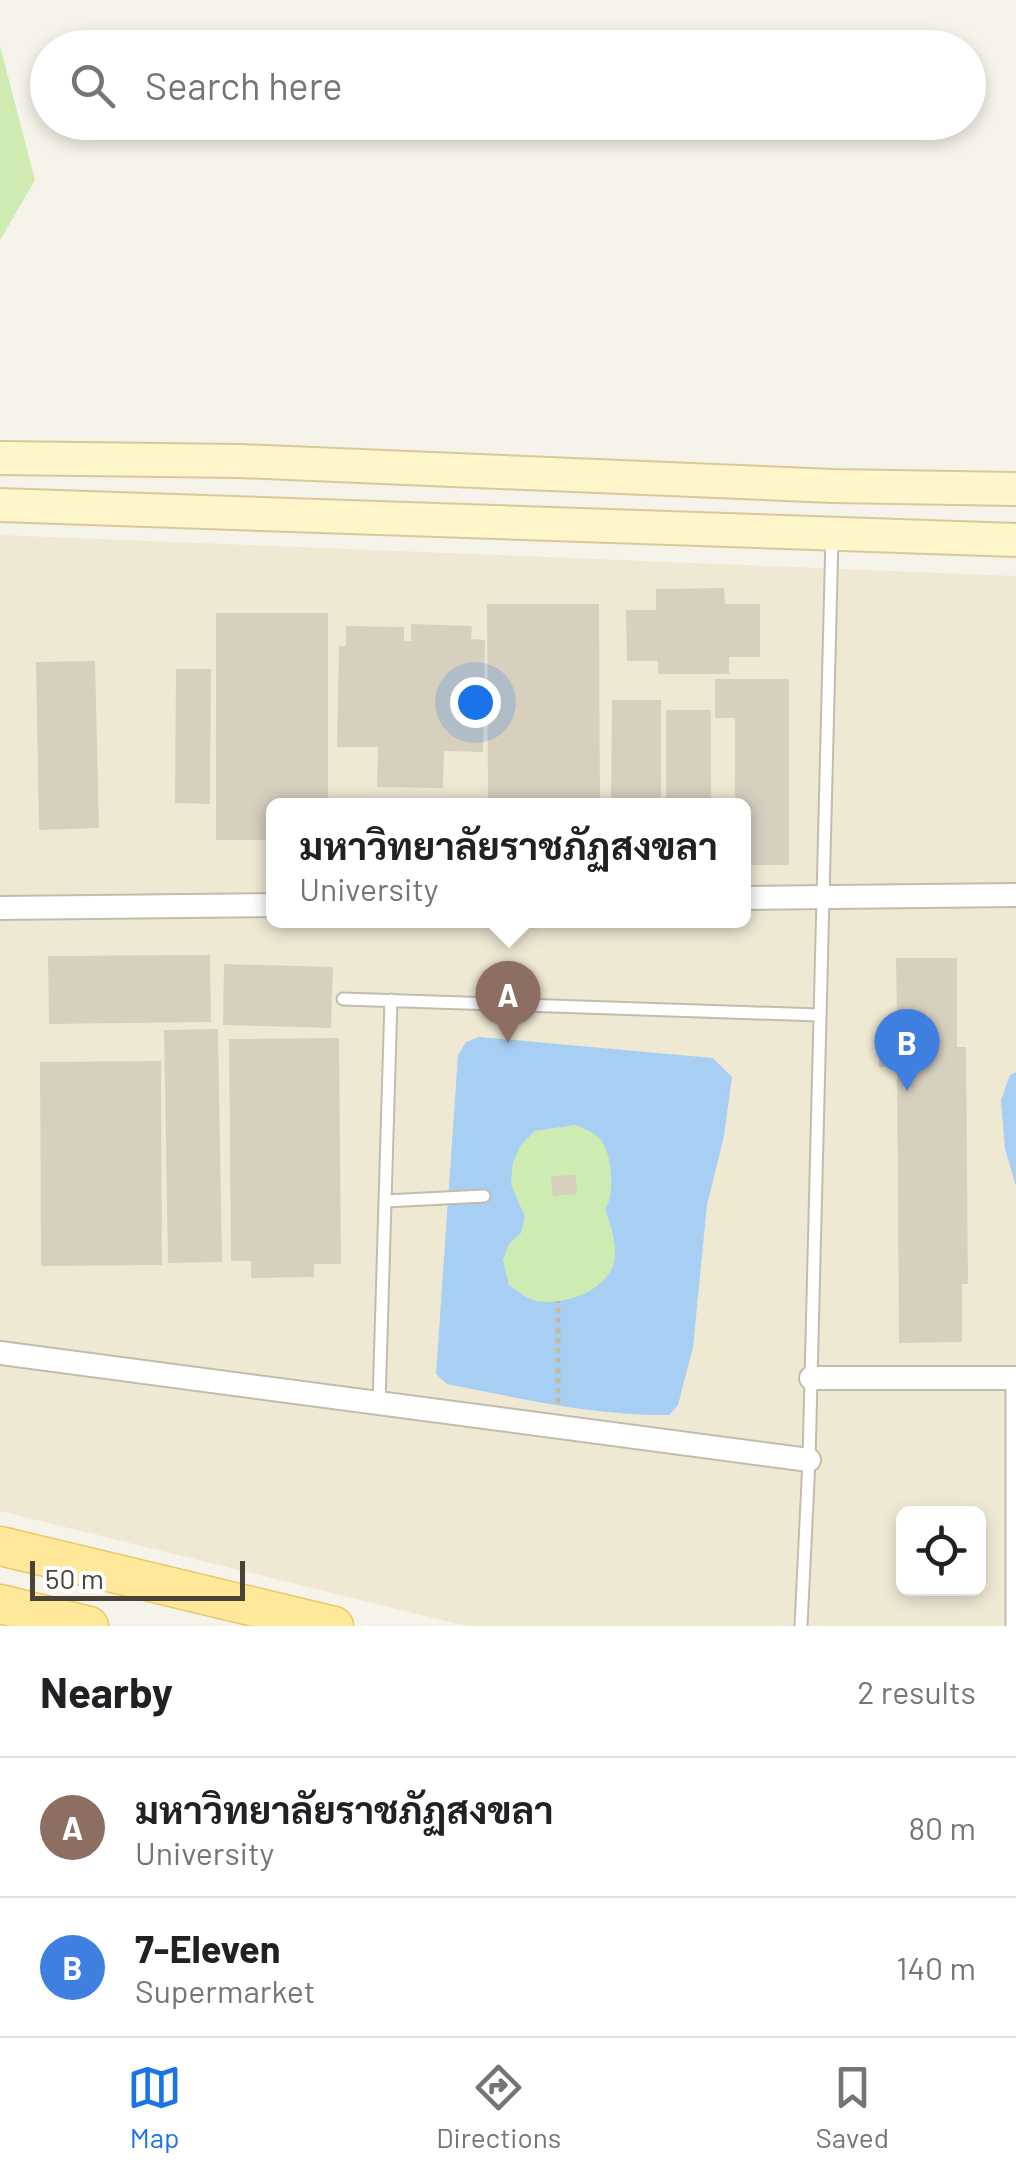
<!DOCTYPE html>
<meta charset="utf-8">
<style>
body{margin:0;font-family:Barlow,Sarabun,sans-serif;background:#f2f2f2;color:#202124}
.controls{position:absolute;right:30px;bottom:30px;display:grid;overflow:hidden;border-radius:15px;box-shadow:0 5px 15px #0003}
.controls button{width:90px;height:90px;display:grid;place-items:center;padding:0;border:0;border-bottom:2px solid #e0e0e0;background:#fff;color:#202124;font:50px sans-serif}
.scale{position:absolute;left:30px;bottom:25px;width:215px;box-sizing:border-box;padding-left:10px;border:5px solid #4a4438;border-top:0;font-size:28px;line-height:35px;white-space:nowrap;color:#4a4438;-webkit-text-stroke:8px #fff;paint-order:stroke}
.you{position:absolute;left:475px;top:702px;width:35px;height:35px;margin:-25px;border:8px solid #fff;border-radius:50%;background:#1a73e8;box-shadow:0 0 0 15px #1a73e833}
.badge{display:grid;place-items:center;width:65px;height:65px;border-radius:50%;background:#1a73e8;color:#fff;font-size:32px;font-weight:700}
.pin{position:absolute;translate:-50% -82px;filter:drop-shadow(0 2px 5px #0008)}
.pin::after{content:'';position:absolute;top:52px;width:35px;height:30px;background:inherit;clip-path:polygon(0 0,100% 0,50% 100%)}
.popup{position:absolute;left:266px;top:798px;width:485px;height:130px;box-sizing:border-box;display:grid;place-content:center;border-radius:15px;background:#fff;filter:drop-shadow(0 2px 8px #0005);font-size:32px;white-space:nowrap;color:#757577}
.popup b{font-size:38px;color:#202124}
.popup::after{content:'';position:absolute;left:50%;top:100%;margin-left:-20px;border:20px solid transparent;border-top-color:#fff}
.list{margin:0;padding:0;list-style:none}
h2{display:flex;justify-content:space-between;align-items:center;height:130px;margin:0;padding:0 40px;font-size:42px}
h2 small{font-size:32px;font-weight:400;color:#757577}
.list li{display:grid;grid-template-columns:65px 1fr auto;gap:30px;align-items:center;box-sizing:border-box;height:140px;padding:0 40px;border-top:2px solid #e0e0e0}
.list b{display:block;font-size:38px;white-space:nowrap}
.list p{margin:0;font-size:32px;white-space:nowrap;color:#757577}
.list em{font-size:32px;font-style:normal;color:#757577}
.icon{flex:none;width:55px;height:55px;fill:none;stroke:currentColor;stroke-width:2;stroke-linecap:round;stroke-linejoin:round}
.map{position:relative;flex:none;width:1016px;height:1626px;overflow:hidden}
.search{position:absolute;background:#fff;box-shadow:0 5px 15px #0003;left:30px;right:30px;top:30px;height:110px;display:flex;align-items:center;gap:25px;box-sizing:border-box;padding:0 35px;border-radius:55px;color:#757577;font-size:38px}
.sheet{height:410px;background:#fff}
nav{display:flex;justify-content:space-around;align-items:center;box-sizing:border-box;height:140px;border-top:2px solid #e0e0e0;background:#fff;font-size:28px;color:#757577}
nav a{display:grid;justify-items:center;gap:5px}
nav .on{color:#1a73e8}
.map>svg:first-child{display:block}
</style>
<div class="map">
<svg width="1016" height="1626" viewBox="0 0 1016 1626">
<rect width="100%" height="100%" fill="#f6f3ea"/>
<!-- education -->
<path fill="#efe9d4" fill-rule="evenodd" d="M0,535l1016,41v1050h-550l-466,-115zM273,806h470v114h-470zM904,1514h74v74h-74z"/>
<!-- green -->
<path fill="#ceebb2" d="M0,46l35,134 -35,60z
M575,1125c10,4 22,8 28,18 9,16 12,52 2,66 5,14 13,38 9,53 -8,30 -51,45 -78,39 -9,-2 -19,-11 -27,-16l-6,-25 6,-16 12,-11 4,-16 -14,-33 2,-22 8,-17 14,-14z"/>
<!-- water -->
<path fill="#a6cff3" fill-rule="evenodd" d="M479,1037l234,21 19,19 -8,59 -17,69 -14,142 -15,58 -9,10c-74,1 -150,-17 -222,-31l-11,-10 22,-319 8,-13zM575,1125c10,4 22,8 28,18 9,16 12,52 2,66 5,14 13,38 9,53 -8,30 -51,44 -78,39 -9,-2 -19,-11 -27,-16l-6,-25 6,-16 12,-11 4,-16 -14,-33 2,-22 8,-17 14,-14z
M1016,1072v114l-11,-37 -4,-49 9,-25z"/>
<!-- building -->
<path fill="#d8d0bf" d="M724,588l1,16h35v53h-31v17h-71v-13h-31l-1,-51h30v-21z
M487,604h112l1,202h-112z
M216,613h112v193h-55v34h-57z
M411,624l61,2 -1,13 14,1 -2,112 -39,-1 -1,37 -66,-1 1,-40h-41l2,-101h7v-20l58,1v14h7z
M95,661l4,167 -60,2 -3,-168z
M176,669h35l-1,135 -35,-1z
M715,679h74v186h-46v-59h-8v-88h-20z
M612,700h49v106h-50z
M666,710h45v96h-45z
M210,955l1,67 -162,2 -1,-68z
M896,958h61v89h9l2,237h-6v58l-63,1 -2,-276h-18v-38h18z
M224,964l109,3 -2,61 -108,-3z
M218,1029l4,233 -54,1 -4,-233z
M339,1038l2,226h-27v13l-63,1v-17h-20l-2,-222z
M161,1061l1,204 -121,1 -1,-204z
M576,1175l1,19 -24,2 -2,-20z"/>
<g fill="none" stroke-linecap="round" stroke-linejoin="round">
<defs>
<path id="service" d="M343,999l476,16
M385,1201l99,-5
M379,1403l12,-403
M801,1626l8,-166 23,-924
M1012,1626v-248"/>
<path id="minor" d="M743,898l273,-3
M0,908l273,-3
M0,1353l809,107
M811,1378h205"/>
<path id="secondary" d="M0,458l240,3 593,25 183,3
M0,505l1016,35"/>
<path id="primary" d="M0,1546l334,80
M0,1604l89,22"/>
</defs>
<!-- service casing -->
<use href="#service" stroke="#c2bcac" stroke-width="15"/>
<!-- minor casing -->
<use href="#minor" stroke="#c2bcac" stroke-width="26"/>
<!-- secondary casing -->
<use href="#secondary" stroke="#d7ca99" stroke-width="36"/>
<!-- primary casing -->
<use href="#primary" stroke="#e8c966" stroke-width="41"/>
<!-- path -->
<path stroke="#c4b99d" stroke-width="5" stroke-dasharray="5 5" stroke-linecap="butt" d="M558,1403v-102"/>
<!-- service -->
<use href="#service" stroke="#fff" stroke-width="11"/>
<!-- minor -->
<use href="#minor" stroke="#fff" stroke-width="22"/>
<!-- secondary -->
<use href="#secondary" stroke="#fff6cb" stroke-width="32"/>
<!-- primary -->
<use href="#primary" stroke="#ffe89a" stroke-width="38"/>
</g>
</svg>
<div class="controls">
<button><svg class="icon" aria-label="locate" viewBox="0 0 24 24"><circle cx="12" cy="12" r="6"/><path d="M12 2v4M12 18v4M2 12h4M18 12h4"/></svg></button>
</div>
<div class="scale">50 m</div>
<div class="you"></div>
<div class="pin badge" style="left:508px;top:1043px;background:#8d6e63">A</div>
<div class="popup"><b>มหาวิทยาลัยราชภัฏสงขลา</b>University</div>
<div class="pin badge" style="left:907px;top:1091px;background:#3f7fe0">B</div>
<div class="search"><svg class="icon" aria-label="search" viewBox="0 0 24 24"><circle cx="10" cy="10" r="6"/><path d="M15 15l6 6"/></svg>Search here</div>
</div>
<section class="sheet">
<h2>Nearby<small>2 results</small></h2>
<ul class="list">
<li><span class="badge" style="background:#8d6e63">A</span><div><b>มหาวิทยาลัยราชภัฏสงขลา</b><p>University</p></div><em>80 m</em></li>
<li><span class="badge" style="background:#3f7fe0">B</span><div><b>7-Eleven</b><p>Supermarket</p></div><em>140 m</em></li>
</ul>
</section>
<nav>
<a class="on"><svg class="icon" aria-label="map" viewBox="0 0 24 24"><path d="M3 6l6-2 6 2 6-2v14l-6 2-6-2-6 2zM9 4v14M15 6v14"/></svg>Map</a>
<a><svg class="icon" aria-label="directions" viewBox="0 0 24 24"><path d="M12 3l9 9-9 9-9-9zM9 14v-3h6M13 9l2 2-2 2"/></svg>Directions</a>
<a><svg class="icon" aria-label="saved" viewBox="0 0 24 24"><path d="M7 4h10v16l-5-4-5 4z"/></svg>Saved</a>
</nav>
